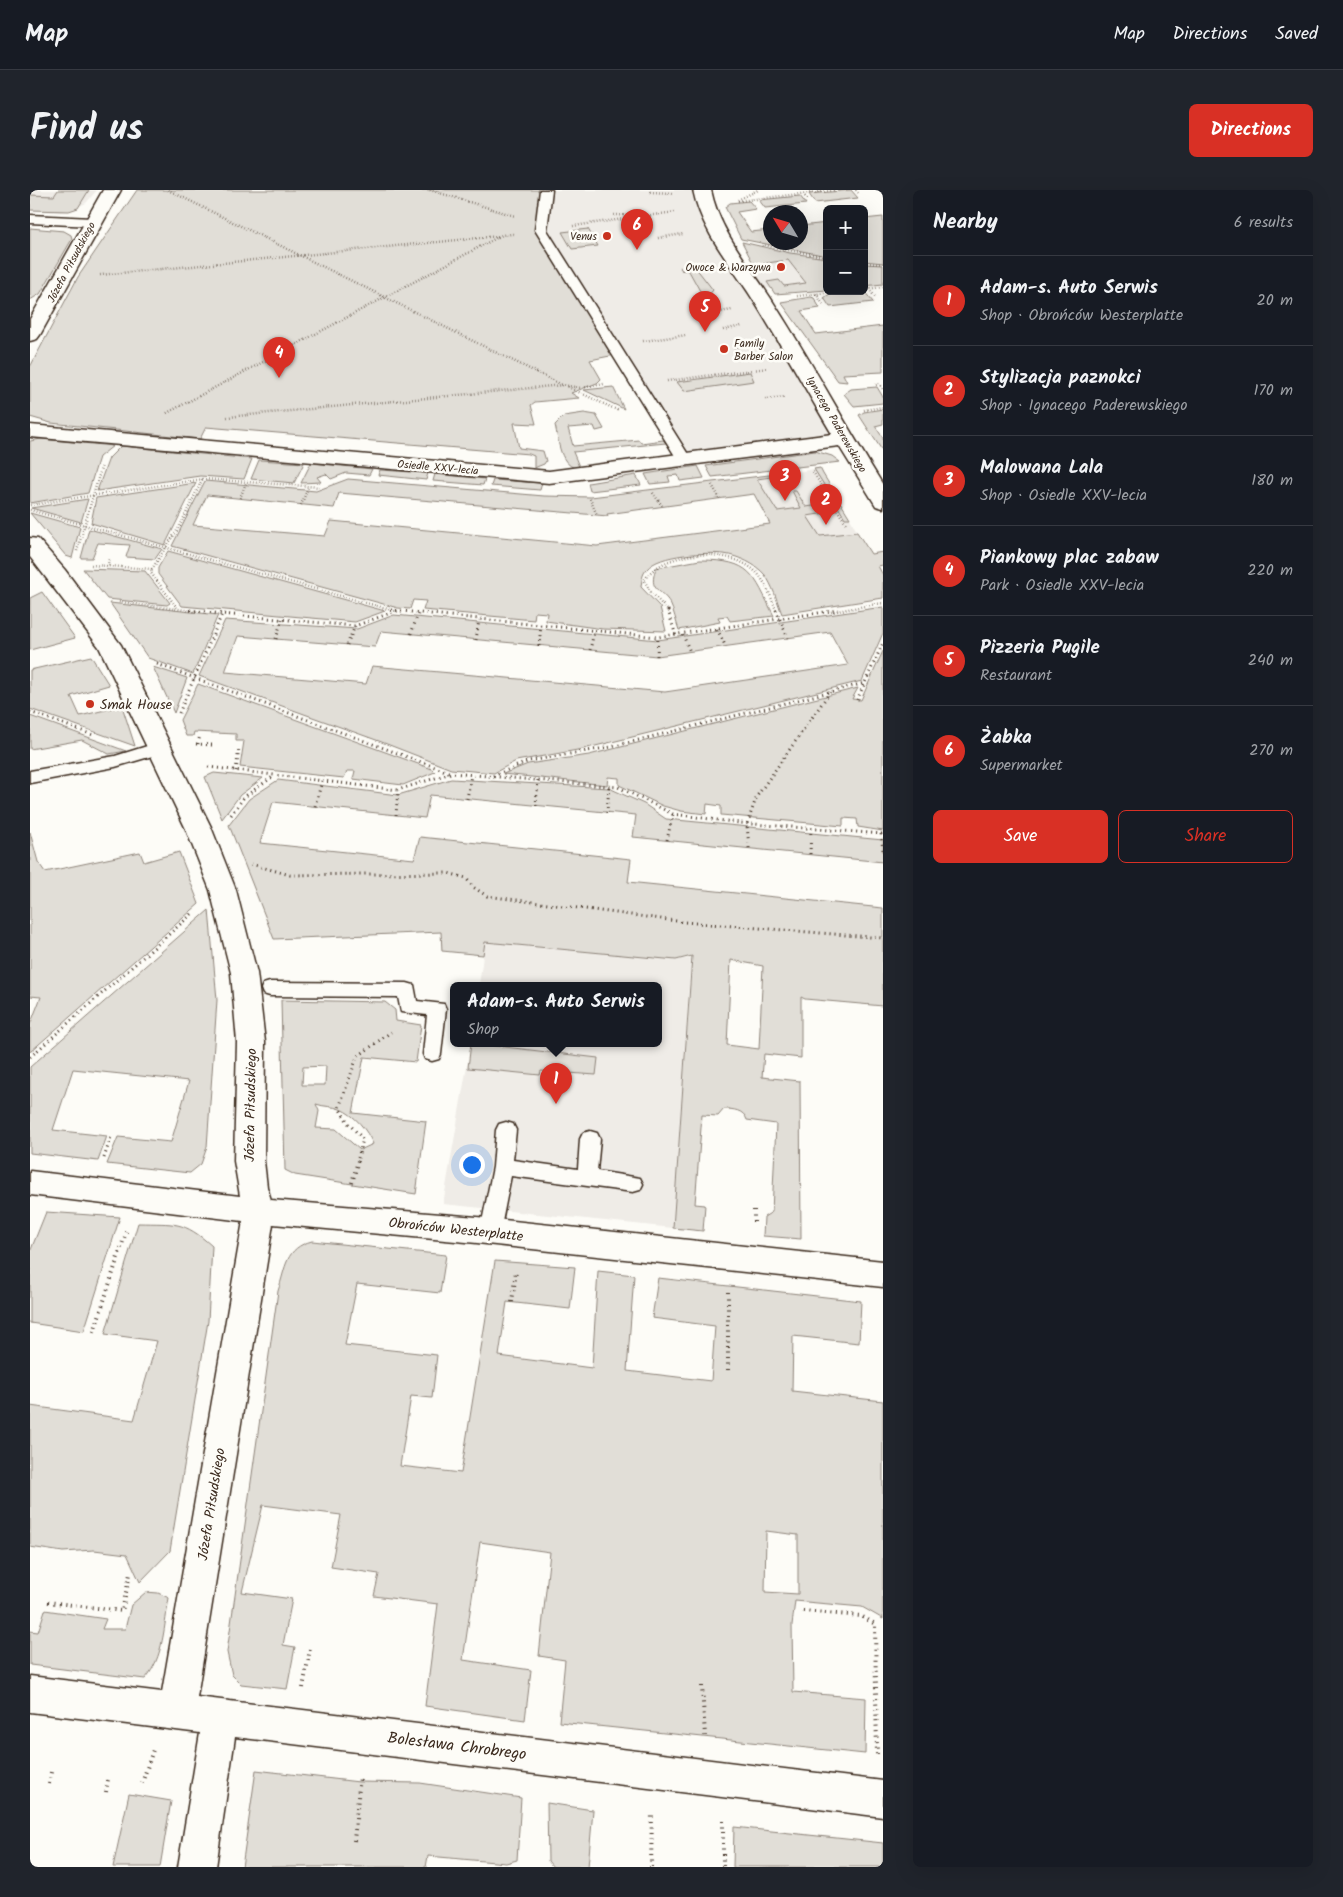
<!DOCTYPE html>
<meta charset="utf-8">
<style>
body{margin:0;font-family:Kalam,sans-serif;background:#20242c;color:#f1f3f6}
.controls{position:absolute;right:15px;top:15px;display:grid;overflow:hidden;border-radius:8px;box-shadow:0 5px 20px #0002}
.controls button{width:45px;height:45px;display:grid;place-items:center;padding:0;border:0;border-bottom:1px solid #363941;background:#171b24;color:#f1f3f6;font:25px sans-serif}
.compass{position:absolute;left:733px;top:15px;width:45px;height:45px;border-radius:50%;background:#171b24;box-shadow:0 5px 20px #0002;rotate:308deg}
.you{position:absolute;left:441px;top:974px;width:18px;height:18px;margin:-12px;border:4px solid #fff;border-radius:50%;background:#1a73e8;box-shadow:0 0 0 8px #1a73e833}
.badge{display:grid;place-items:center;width:32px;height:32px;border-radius:50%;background:#d93025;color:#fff;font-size:16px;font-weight:700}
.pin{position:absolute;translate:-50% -41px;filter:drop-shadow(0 1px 2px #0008)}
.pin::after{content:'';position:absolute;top:26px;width:18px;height:15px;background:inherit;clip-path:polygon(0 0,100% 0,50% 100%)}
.popup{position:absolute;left:420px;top:792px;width:212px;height:65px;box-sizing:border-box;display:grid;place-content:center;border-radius:8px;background:#171b24;filter:drop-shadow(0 1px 4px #0005);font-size:16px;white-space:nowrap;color:#9ea1a6}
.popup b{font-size:19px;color:#f1f3f6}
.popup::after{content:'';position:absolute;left:50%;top:100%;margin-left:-10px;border:10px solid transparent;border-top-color:#171b24}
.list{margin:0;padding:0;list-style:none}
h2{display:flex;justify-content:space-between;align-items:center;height:65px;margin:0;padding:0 20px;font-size:21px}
h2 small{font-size:16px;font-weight:400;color:#9ea1a6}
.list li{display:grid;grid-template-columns:32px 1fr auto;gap:15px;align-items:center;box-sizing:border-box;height:90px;padding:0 20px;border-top:1px solid #363941}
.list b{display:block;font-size:19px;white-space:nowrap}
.list p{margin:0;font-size:16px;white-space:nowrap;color:#9ea1a6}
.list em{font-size:16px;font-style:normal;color:#9ea1a6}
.actions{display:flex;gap:10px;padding:15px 20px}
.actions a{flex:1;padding:11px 0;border:1px solid #d93025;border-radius:8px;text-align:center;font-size:18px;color:#d93025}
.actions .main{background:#d93025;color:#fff}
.map{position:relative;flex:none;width:853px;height:1677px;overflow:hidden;border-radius:8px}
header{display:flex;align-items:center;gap:30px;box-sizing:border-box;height:70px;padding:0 25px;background:#171b24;border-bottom:1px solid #363941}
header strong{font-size:24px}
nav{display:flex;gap:28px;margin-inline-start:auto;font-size:18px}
.intro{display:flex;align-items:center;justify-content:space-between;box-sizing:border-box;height:120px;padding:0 30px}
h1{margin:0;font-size:35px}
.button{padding:12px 22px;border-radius:8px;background:#d93025;color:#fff;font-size:18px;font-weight:700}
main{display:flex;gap:30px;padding:0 30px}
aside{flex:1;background:#171b24;border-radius:8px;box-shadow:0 5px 20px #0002}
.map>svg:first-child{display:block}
</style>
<header>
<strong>Map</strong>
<nav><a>Map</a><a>Directions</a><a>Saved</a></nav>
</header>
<div class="intro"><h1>Find us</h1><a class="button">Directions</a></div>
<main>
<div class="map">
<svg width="853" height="1677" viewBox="0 0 853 1677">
<rect width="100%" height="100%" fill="#fdfcf7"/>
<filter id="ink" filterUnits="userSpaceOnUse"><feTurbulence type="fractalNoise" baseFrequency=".02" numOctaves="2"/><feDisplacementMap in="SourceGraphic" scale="10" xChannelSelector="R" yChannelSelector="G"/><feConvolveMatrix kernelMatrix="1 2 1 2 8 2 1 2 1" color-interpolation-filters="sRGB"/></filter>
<g filter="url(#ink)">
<!-- built -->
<path fill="#efece7" d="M0,0h67l-11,13 -17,8 -8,1 -31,-2z
M516,0h156l142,249 -160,20 -143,-229z
M758,70l18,23 -42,6 -17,-24z
M784,279l31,49h5l7,14 -37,5 -14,-21v-9l-10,-16h-4l10,17 -25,3 -20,-32z
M455,752l190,18 16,-2 -18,270 -230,-24 28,-161h187v-58h-179z"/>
<!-- green -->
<path fill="#e1ded7" stroke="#8e847a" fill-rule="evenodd" d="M28,0h31l-11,18 -9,3 -39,-1v-15l24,1z
M107,0h409l-5,41 74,124 -25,5 11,19 -4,4 -26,10 8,5 -44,4 -4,3 5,19 -22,-1 5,25 24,3 3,10 -2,3 -10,4v-12l-5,-2 -323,-27 -6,12 -149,-16 -21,-6v-50l48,-90z
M821,0l7,8 -43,5 -6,-9z
M770,6l6,8 -41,4 -6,-8z
M719,11l7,8 -19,3 14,20 19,-2 1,12h30v-16l26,-3v33l-86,-17 -16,-32 5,-4z
M853,27v46l-19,-2v-42z
M0,38l34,3 7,4 1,4 -32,55 -10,6z
M558,39l10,17 -26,3 -10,-17z
M712,52l48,11 37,5v32l-52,4 -8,-12 12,-2 5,6 22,-3 -18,-23 -34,5z
M834,74l19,1v19l-19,2z
M666,78l17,22 -8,10 -16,-29 -8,-1z
M834,101l9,11 -43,5 -6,-9 4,-3z
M781,107l3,1 6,10 -19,3 15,23 67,-8v46l-40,2 4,8 -9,-1 -57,-79z
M720,182l4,9 -70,10 -7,-9z
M583,197l11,22 -40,-19z
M847,197l6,10v6l-29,3 -10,-12 7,-5z
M853,219v15l-8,2 8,12v14l-24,-37 5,-3z
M554,223l12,2 8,14 -8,2 -2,-5 -26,2 5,18 66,-6 2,3 22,-3 3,3 -93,9 7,17c-21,-2 -21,-28 -25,-44l9,-9z
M11,249l72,7 -14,11 -11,36 -58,10v-62z
M91,256l131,13 -8,20 -44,-3 -103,15 12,-33z
M785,261l17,5 8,6 -128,15 -6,-11z
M229,270l45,3 -10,20 -43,-4z
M281,273l61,6 -3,6 -23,-2 -15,6 -5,-5 -9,3 4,5 -20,1z
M668,276l6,12 -24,3 -2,-6 -10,1 2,6 -20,2 -5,-10z
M790,278l3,6 27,44h-5l-31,-49z
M350,280l48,3 -2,7 -48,-5z
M405,284l50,5 -2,6 -50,-4z
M606,285l5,10 -51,6 -2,-8z
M739,285l2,2 -14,2 20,32 24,-3 -9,-17h4l10,16 21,-3 5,8 -25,4 13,20 37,-4 14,22 12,-2v13l-5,1 5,9v23l-101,16c-5,-13 -9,-28 -17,-39 -9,-11 -27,-19 -41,-21 -18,-2 -65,0 -77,15 -5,5 -5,11 -6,18l19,20 6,24 -63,-2 -57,-8 1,-8 -12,-1 -1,8 -111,-10 3,-9 -13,-1 -3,9 -12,-1 -226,-62 33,-65 111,10 32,-12 196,17 47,1zM309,303l269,23 -1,-2 147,-20 16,30 -173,22 -266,-25 -6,15 -132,-11 14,-30 127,13z
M463,290l49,3 -2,7 -49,-4z
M166,293l-31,62 -74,-22 5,-25z
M58,309l-7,23 -50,-14z
M0,323l50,14 -8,31 -6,-2z
M59,339l73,20 -7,10 -29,-2 4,-12 -32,-2 -6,15h-11z
M138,361l217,60 -30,11 -173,-16 -24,-32v-6z
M670,370c52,0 53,14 74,56l-44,5 -3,-5 -9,1 2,5 -41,8c-3,-8 -5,-19 -9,-27 -10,-16 -22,-11 -14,-35z
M53,379l62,2 25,32 -3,2 -60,-6z
M12,402l33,46 -45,12v-52z
M80,413l108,12 -25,59 -45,-16z
M853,417v26l-21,48 -279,68 -67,12 -22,12 -43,-4 -72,-28 -180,-65 26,-56 132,9 37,-14 264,25zM351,441l276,25 173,-24 18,33 -183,27 -293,-26 -6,18 -141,-12 13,-36 137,11z
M853,461v180l-25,-4 -1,-8 -14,-1v8l-122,-11v-9l-14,-2 -1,10 -25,-3 -18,-5 -44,-21v-7l-11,-1 -1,8 -104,-11 25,-10 61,-9 269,-67 -6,11 9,1z
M61,466l18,29 -38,11 9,20 42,-10 13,40 -105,-37v-39z
M123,477l34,11 -13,35z
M168,494l234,85 3,3 -32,13 -50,-6 2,-8h-8l-3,7 -104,-11 4,-26h-8v-7l-42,-2 -1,4h-7l-6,-16z
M0,526l96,35 -17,3 -27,-14 -52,9z
M184,583l49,5 -23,17 -18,24 -17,-42z
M421,589l158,9 35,16 22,15 217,21v22l-250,-25 3,-22 -206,-20 -5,23 -152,-16 -13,41 154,16 6,-22 211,22 -3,23 255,26v98l-78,-7 -4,-2v61l-37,-4 -2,23 38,4 1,158 -38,-3 1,-19 8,-5 4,-88 -29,-4c-3,-10 -14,-11 -23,-11l-6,7 -16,-1 -7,89 10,1 -2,26 -30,-3 19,-272 -16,4 -191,-18 -2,13 -41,-4 -1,-19 -167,7 -45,-114 20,-26 29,-19 120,15zM701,770l32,6 -4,83 -32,-4z
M0,642l8,30 7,10 95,-20 4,10 35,-10 20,52 -169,148v-27l11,-28 -11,-1z
M179,720l8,90 -10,147 -6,17 -11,9 -83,-9 11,-27 53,5 18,-61 -116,-12 -20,61 54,6 -9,25 -68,-8v-86z
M251,810l104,2 10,8 1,11 25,4 -5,37 -52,-5 -11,56 73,8 -10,73 -121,-19 -10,-5zM296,876l-1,19h-23l1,-18zM286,914c8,3 17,2 24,5 15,6 27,21 33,35l-13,6 -24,-21 -20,-1 3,-17z
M441,853l127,15 -2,17 -55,-4 -1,4 -72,-7z
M16,1022l74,5 -36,114 -54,-8v-71z
M108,1033c37,1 45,-3 74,23l-4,75 -38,230 -30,31 -13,-28 -33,-4 -31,2 -33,-5v-141l104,14 23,-79 -52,-7z
M282,1051l134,14 -6,38 -83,-9 -12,61 92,10 -5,43 -21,-2 -11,70 61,7 34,-212 80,6 -5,42 -63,-7 -8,54 93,12 6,-97 36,4 -7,96 84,10 4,-55 -63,-8 6,-40 203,23 -2,42 -66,-7 -1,55 91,10v218l-21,-12 -67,-6 -3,24 1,67 73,6 -1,56 -306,-32 6,-62 -26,-4 11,-104 -70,-10 -17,118 68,10 -6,50 -100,-14 13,-102 -64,-8 5,-22 -48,-7 10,-52 -78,-10 -21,87 50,7 -9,46 12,2 -8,42 -46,-5 -9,-9 -5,-23 51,-361c8,-24 7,-43 34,-50zM736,1341l32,4v59l-33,-2z
M116,1402l12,1 11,5c-5,26 -5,60 -24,81l-115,-14v-34l8,1 7,-22 61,9 -4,10h23l6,-24z
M226,1580l103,12 61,1 101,15 -4,62 -11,3 -78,-7 -2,11h-184z
M99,1604l42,7 -11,66h-47z
M517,1613l46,7 -5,57h-35l-5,-6z
M704,1637l149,16v24h-150z"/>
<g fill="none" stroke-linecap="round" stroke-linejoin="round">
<defs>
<path id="lane" d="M510,0h12l-5,40 144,229 -2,3h-10l-2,-3 -142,-229z
M0,25l62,3 6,4 -6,4 -62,-3z
M130,552l6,2 2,4 -2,4 -51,15 -85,16v-12l85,-15z
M240,792l137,1 7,2 3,16 27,3 2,5 -5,45 -2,5 -7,2 -7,-2 -2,-5 4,-39 -26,-3 -3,-15 -128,-1 -7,-2 -2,-5 2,-5z
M476,932l7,2 3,6 -3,30 65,9 2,-30 3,-6 7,-2 7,2 3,6 -3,32 43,7 3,6 -3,6 -7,2 -122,-16 -11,56 -3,6 -7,3 -7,-3 -3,-6 13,-65 3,-37 3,-6z"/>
<path id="street" d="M73,0h18l-81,145 -3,4 -7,2v-22z
M663,0h18c9,44 41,78 64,115 38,59 71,121 108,180v23l-7,-2 -37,-60 -290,37 -519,-46v-12l519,46 283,-37c-25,-42 -49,-86 -75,-128 -23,-38 -55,-72 -64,-116z
M0,348l8,1 27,31 56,75 90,182 25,63 21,83 8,69 -1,119 3,26 4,13 206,17 406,44v26l-406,-44 -204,-19 -76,473 686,84v36l-648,-80 -19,130h-38l22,-134 -170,-21v-36l132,16 81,-471 -213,-26v-24l210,25 -6,-35 3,-119 -6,-69 -21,-83 -25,-63 -86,-180 -69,-90z"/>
</defs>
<!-- lane casing -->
<use href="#lane" stroke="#3b2a1e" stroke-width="3"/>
<!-- street casing -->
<use href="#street" stroke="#3b2a1e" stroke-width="3"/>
<!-- path-far2 -->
<path stroke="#3b2a1e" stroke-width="2.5" stroke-dasharray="0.5 2.5" stroke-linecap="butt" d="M138,0l394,195
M400,0l85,26
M826,0l3,4
M620,2l22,1
M773,4l5,6
M708,10l20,-10
M708,11l97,-11
M584,25l30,1
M543,36l102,-14
M628,48l25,-4
M550,49l12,-2
M732,55l65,12
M834,73l19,1
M650,78l22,-3
M70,85l399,-39
M834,99l19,-2
M839,99l6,8
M786,104l7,10
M767,106l46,-5
M683,123l19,-3
M693,140l19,-4
M613,151l44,-6
M704,158l19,-4
M637,191l101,-13
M846,195l4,-1 3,6
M538,197l51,24
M735,209l20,-2
M834,220l19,-3
M137,223l335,-178 12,-1
M197,227l336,-32 18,3 23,-4
M783,282l34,53
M682,295l8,14
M752,302l-7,-8 15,-3 -4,-6
M623,303l10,14
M210,308l6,-15
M560,309l7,16
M0,315l173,-26 116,8
M271,315l7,-17
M0,320l369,102
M47,361l25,-86
M61,375l61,4 -1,4 27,36 23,3
M78,376l1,-8
M122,379l28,-43 23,-48
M89,412l58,7
M639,422l-19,-21 -6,-11c21,-31 84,-33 111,-9 11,10 16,27 22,41
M801,422l52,-9"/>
<!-- path-far1 -->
<path stroke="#3b2a1e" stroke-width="3" stroke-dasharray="1 4" stroke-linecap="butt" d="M160,420l32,4
M361,420l267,27 180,-27
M638,420l8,26
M746,420l12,28
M687,439l9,18
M381,444l7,-20
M653,445l7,17
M246,449l6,-20
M446,450l3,-20
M317,455l8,-19
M509,456l2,-20
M560,460l4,-18
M627,466l1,-19
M127,474l294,109
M827,510l26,-57
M0,522l63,23
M149,523l43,-99 133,12 38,-14
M166,554l17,1
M168,554l2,-9
M178,577l190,23 53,-17 167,14 55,27 67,9 143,11
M206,581l3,-23
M463,586l36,-15 82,-14 254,-64
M437,609l4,-24
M285,616l7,-25
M506,616l2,-27
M577,623l2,-27
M201,625l13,-18 30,-21
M366,625l2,-25
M851,644l2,16
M637,650l6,-26
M719,658l-2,-24 10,-28 73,-104
M780,664l1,-25
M221,674l39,11 158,-2 18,5 7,9 14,9 197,26 199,16
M0,867l163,-144
M74,968l7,-21
M328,968l5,-19 -14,-15 -10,-16 18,-51 34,-25"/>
<!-- path -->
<path stroke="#3b2a1e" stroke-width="4" stroke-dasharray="1 4.5" stroke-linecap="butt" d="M322,993l7,-26
M724,1020v14
M698,1102v82
M482,1112l4,-31
M64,1142l33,-103
M18,1412l74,9 8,-37
M773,1421l58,5 14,8 2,133
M672,1496l3,50
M273,1498l7,-39
M112,1593l11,-33
M19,1594l2,-12
M76,1602l2,-13
M693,1631v46
M324,1651l6,-65
M621,1677l1,-55"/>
<!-- lane -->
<use href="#lane" fill="#fdfcf7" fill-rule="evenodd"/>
<!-- street -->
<use href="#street" fill="#fdfcf7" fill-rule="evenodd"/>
</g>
</g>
<!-- markers -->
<g fill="#c8321e" stroke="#fdfcf7" stroke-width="2">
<circle cx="577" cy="46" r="5"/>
<circle cx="751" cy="77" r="5"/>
<circle cx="694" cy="159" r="5"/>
<circle cx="60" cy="514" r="5"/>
</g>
<g text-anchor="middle" stroke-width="5" stroke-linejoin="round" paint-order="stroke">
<!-- far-poi labels -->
<g font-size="11" fill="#3b2a1e" stroke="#fdfcf7" text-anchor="end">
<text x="567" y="50">Venus</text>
<text x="741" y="81">Owoce &amp; Warzywa</text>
<text x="704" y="157" text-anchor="start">Family<tspan x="704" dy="13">Barber Salon</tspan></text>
</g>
<!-- far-street labels -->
<g font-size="11" fill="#3b2a1e" stroke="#fdfcf7">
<text transform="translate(41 72) rotate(-62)" y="4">Józefa Piłsudskiego</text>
<text transform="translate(807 234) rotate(60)" y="4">Ignacego Paderewskiego</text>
<text transform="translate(408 277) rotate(5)" y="4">Osiedle XXV-lecia</text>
</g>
<!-- poi labels -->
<g font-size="14" fill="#3b2a1e" stroke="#fdfcf7" text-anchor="start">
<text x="70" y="519">Smak House</text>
</g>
<!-- street labels -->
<g font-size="14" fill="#3b2a1e" stroke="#fdfcf7">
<text transform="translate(220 915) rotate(-89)" y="5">Józefa Piłsudskiego</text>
<text transform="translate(426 1039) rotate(6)" y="5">Obrońców Westerplatte</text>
<text transform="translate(181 1314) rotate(-81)" y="5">Józefa Piłsudskiego</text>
</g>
<!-- near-street labels -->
<g font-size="16" fill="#3b2a1e" stroke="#fdfcf7">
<text transform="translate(427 1555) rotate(7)" y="6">Bolesława Chrobrego</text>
</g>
</g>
</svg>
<div class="controls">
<button>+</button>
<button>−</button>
</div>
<svg class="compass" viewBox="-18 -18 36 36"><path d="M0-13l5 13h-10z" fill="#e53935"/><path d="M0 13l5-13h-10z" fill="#9ea1a6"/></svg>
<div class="you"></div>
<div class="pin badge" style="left:526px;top:914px">1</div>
<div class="popup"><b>Adam-s. Auto Serwis</b>Shop</div>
<div class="pin badge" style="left:796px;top:335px">2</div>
<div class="pin badge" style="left:755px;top:311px">3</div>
<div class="pin badge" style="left:249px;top:188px">4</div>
<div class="pin badge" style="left:675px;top:142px">5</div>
<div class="pin badge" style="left:607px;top:60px">6</div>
</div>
<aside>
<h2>Nearby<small>6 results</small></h2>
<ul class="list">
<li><span class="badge">1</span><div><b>Adam-s. Auto Serwis</b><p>Shop · Obrońców Westerplatte</p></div><em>20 m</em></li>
<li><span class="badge">2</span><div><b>Stylizacja paznokci</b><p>Shop · Ignacego Paderewskiego</p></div><em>170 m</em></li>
<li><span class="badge">3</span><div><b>Malowana Lala</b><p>Shop · Osiedle XXV-lecia</p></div><em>180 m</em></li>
<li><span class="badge">4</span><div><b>Piankowy plac zabaw</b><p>Park · Osiedle XXV-lecia</p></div><em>220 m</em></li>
<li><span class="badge">5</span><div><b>Pizzeria Pugile</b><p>Restaurant</p></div><em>240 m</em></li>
<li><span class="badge">6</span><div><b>Żabka</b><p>Supermarket</p></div><em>270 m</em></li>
</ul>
<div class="actions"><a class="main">Save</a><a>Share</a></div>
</aside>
</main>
